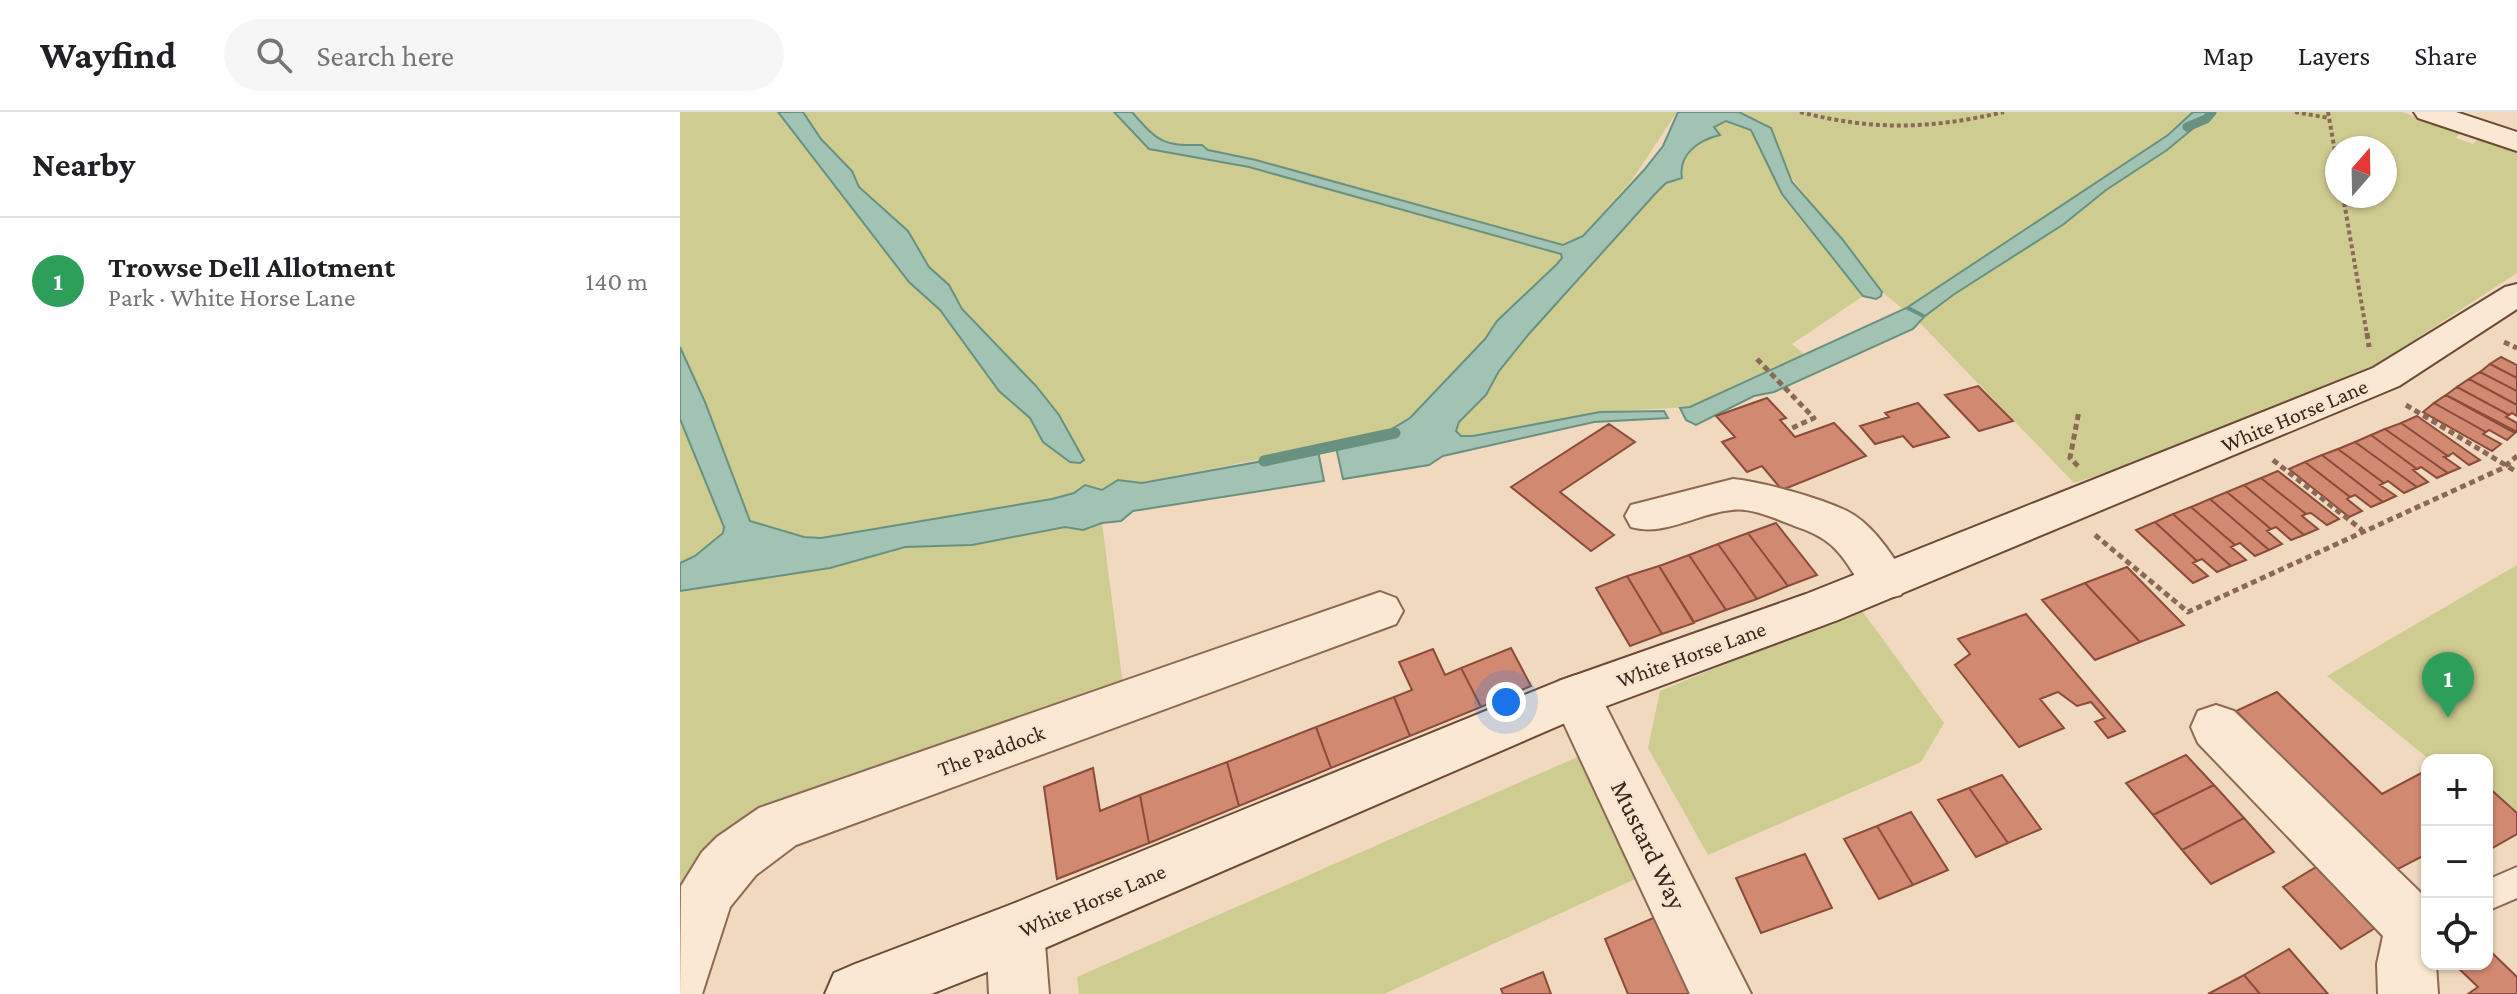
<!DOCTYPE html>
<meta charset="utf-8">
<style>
body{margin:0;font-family:"Crimson Pro",serif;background:#f6f6f6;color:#202124}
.controls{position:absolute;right:24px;bottom:24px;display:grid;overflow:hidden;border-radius:16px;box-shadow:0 2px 6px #0004}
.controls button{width:72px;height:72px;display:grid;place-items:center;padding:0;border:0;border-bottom:2px solid #e0e0e0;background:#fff;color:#202124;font:40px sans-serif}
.compass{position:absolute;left:1645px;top:24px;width:72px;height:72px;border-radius:50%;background:#fff;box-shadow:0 2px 6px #0004;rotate:20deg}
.you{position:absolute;left:826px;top:590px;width:28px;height:28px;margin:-20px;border:6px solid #fff;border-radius:50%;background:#1a73e8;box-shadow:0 0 0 12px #1a73e833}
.badge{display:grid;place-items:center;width:52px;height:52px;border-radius:50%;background:#0f766e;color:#fff;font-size:26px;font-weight:700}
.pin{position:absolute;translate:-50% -66px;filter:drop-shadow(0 2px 4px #0008)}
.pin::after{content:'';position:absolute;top:42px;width:28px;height:24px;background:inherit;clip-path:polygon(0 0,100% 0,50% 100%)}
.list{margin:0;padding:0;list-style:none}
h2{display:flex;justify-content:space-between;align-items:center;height:104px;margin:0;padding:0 32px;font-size:34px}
h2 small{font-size:26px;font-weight:400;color:#757577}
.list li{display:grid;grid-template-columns:52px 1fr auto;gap:24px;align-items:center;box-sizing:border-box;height:128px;padding:0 32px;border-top:2px solid #e0e0e0}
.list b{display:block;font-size:30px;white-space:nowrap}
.list p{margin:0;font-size:26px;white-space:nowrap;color:#757577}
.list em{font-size:26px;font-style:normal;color:#757577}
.icon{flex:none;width:44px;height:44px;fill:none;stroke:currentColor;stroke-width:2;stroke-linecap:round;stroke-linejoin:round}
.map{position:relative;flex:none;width:1837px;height:882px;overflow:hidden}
header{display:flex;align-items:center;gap:48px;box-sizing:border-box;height:112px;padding:0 40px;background:#fff;border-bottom:2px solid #e0e0e0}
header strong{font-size:38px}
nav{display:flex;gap:44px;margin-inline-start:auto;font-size:28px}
.search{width:560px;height:72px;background:#f6f6f6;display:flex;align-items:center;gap:20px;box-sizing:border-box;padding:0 28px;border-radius:44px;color:#757577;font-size:30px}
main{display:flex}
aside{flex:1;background:#fff}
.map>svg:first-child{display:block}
</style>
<header>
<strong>Wayfind</strong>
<div class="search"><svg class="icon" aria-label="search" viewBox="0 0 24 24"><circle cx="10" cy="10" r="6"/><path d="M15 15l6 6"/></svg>Search here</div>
<nav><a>Map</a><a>Layers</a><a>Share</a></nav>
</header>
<main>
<aside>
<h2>Nearby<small></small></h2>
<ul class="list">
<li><span class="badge" style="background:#2e9e5b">1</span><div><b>Trowse Dell Allotment</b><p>Park · White Horse Lane</p></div><em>140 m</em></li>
</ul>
</aside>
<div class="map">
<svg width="1837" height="882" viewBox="0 0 1837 882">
<rect width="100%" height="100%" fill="#f1d9bf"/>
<!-- green -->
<path fill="#cfcc92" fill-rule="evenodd" d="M0,0h997l-45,68 -75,84 -60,57 -10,15 -77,82 -30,18 -278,54v33l22,170 -367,129 -75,98 -2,8z
M1059,0h663l58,21 -4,5 17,6 5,-5 39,12v122l-144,94 -215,89 -84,27 -154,-160 -38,-31zM1657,36h48v48h-48z
M1051,9l20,9 31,64 81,102 -71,48 13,11 -116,52 -89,5 -127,24h-12l-6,-5 4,-9 69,-87 138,-152 25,-34 14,-11 15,-3 -6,-8z
M1837,453v265l-30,-24v-46h-57l-103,-84z
M1180,496l84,115 -23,39 -213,93 -60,-107 12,-57z
M902,643l62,120 -260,119h-305l-2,-17z"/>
<!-- water -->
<path fill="#a2c2b3" stroke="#699180" stroke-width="2" d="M98,0h25l18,27 31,32 7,16 49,44 21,36 20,18 13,24 74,77 23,29 25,45 -4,3 -10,-1 -27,-20 -13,-24 -31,-27 -59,-81 -31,-28z
M434,0h18c26,30 31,34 70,33l6,5 48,10 307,85 20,-9 61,-66 19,-24 15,-34h61l32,16 21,54 51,58 39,52 -1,4 -5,3 -13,-3 -81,-102 -31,-64 -25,-9 -12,6 6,8c-21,5 -42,19 -38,43l-16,5 -11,11 -127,141 -29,36 -13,24 -27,27 -3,9 5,5h12l127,-24 64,-1 4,7 -74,4 -151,34 -14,9 -86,14 -7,-32 44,-11 30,-18 75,-79 12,-18 60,-57 5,-6 -1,-4 -312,-87 -100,-18z
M1513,0h20l-46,38 -61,40 -42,34 -111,71 -28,21 -17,-9 260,-172z
M1226,196l18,9 -11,12 -139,63 -20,4 -58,29 -10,-5 -6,-12 10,-1z
M0,235l25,55 45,119 54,16 17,1 231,-39 22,-6 11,-8 17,5 16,-10 24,3 176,-32 6,30 -191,30 -12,10 -19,2 -19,7 -18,-3 -93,18 -67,2 -75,21 -150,23v-28l15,-7 28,-23 1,-6 -44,-108z"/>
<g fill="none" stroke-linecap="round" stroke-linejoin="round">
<!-- stream-far1 -->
<path stroke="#699180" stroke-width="9" d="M1507,15l19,-8 6,-7"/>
<!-- stream -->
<path stroke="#699180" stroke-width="11" d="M584,349l131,-28"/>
</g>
<!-- building -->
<path fill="#d28972" stroke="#8b4c3a" stroke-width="2" d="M1821,245l16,8v13l-27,-14z
M1810,252l27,14v13l-37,-19z
M1800,260l37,19v14l-48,-26z
M1789,267l48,26v11l-5,-3 -3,2 -52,-28z
M1298,274l35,35 -34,10 -34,-36z
M1777,275l52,28 -3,2 11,6v9l-71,-37z
M1766,283l69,38 -8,7 -18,-10 -3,2 -52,-29z
M1087,286l19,20 -6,2 15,17 39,-14 32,33 -84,34 -20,-24 -15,6 -25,-30 13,-5 -19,-21z
M1238,291l31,34 -36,10 -10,-11 -28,8 -15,-18 29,-9 -4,-4z
M1754,291l52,29 -3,2 18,10 -9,7 -69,-39z
M1737,304l63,44 -11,5 -16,-12 -5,3 -47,-33z
M1721,311l47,33 -4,1 16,11 -12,5 -63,-44z
M929,312l26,18 -75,50 54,43 -23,16 -80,-64z
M1705,317l63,44 -11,5 -16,-11 -4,2 -46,-34z
M1691,323l46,34 -4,1 15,12 -11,5 -62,-45z
M1675,330l62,45 -13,6 -16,-12 -4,2 -46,-34z
M1658,337l46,34 -4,2 16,11 -13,6 -61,-47z
M1642,343l61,47 -12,5 -16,-12 -5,2 -45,-35z
M1625,350l45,35 -3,2 15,12 -13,6 -60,-48z
M1598,359l61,48 -12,6 -16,-12 -5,1 -45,-36z
M1581,366l45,36 -4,2 16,13 -14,6 -60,-50z
M1564,373l60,50 -13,5 -15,-13 -5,2 -44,-37z
M1547,380l44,37 -4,2 15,13 -13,6 -59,-51z
M1530,387l59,51 -14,6 -15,-13 -5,2 -44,-38z
M1511,395l44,38 -4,2 15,13 -15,6 -58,-52z
M1493,402l58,52 -14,6 -15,-13 -5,2 -42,-39z
M1475,410l42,39 -4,2 15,13 -15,7 -57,-53z
M1096,411l41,52 -29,11 -40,-53z
M1068,421l40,53 -31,13 -39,-55z
M1038,432l39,55 -31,11 -37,-55z
M1009,443l37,55 -32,12 -35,-56z
M979,454l35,57 -32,11 -35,-58z
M1447,455l57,58 -44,17 -55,-59z
M947,464l35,58 -32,12 -34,-58z
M1405,471l55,59 -45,18 -53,-60z
M1346,502l99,117 -17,7 -13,-16 10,-4 -14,-16 -14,4 -19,-14 -18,7 24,29 -45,19 -64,-82 15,-11 -12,-15z
M831,536l20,38 -50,21 -20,-39z
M753,537l12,26 16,-7 20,39 -71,29 -16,-39 18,-7 -13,-28z
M1597,580l105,102 45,-24v84l-33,17 -158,-160z
M714,585l16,39 -79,32 -15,-41z
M636,615l15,41 -92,38 -12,-44z
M1506,643l28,30 -61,30 -27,-32z
M547,650l12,44 -90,37 -9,-48z
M413,656l7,43 40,-16 9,48 -92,36 -13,-92z
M1322,663l39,54 -33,14 -39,-55z
M1534,673l30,33 -62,32 -29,-35z
M1807,674l30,27v21l-30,17z
M1289,676l39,55 -32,14 -38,-57z
M1231,700l37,58 -35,15 -36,-59z
M1564,706l30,34 -63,32 -29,-34z
M1197,714l36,59 -34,14 -35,-60z
M1125,742l27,54 -71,25 -25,-55z
M1646,749l59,61 -44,27 -58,-62z
M980,803l35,75 -7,4h-60l-23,-55z
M1807,836l30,29v17h-49l10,-7 -24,-23h33z
M1609,837l39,45h-68l-16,-19z
M863,860l8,22h-48l-2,-5z
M1564,863l16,19h-52z"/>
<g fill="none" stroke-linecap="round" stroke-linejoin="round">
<defs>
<path id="lane" d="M1837,755v31l-30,13v-31z"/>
<path id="street" d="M1053,367c30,3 87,19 114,32 26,13 48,47 61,71l-7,13c-39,12 -41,-19 -63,-43 -9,-11 -22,-18 -35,-23 -21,-7 -49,-22 -71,-19 -34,3 -68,27 -101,17l-6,-11 6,-11z
M700,480l16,6 7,13 -7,13 -600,221 -40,30 -26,32 -28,87h-22l1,-108 21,-34 15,-15 42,-29z
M896,563l17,6 158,313h-61l-139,-298 8,-15z
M1536,593l18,6 189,184 4,-2v71h9l2,30h-60l-1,-30 6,-28 -185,-193 -7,-16 7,-16z
M335,791l20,9 9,20 5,62h-60l-3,-62 9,-20z"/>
<path id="secondary" d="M1734,0h42l61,20v19l-99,-33z
M1837,172v25l-118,77 -561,234 -245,91 -578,250 -84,33h-106l9,-21 21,-9 160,-61 544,-222 247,-87 567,-226 132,-81z"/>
</defs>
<!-- lane casing -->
<use href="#lane" stroke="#8b6956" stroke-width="4"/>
<!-- street casing -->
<use href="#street" stroke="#8b6956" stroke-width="4"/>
<!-- secondary casing -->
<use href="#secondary" stroke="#6c4a39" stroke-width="4"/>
<!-- path-far1 -->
<path stroke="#8b6956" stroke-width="4" stroke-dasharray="4 3" stroke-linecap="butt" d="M1120,0c74,19 130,17 204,0
M1615,0l34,6
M1648,0l9,51
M1663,84l24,139"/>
<!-- path -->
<path stroke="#8b6956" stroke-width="5" stroke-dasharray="6 4" stroke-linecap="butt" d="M1687,221l2,14
M1824,230l13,6
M1077,247l57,59 -26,12
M1726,293l111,67
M1593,348l89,70
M1398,354l-8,-8 9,-47
M1415,423l93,77 315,-144 14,-12"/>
<!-- lane -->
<use href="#lane" fill="#fbe8d2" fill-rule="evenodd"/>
<!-- street -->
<use href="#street" fill="#fbe8d2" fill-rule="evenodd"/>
<!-- secondary -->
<use href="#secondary" fill="#fbe8d2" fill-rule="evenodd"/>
</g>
<g text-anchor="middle" stroke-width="6" stroke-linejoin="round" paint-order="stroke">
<!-- street labels -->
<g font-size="22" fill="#39251c" stroke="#f8e5cf">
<text transform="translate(1614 303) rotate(-23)" y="8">White Horse Lane</text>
<text transform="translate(1011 542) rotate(-20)" y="8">White Horse Lane</text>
<text transform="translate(311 638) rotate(-20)" y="8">The Paddock</text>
<text transform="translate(412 788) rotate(-23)" y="8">White Horse Lane</text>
</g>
<!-- near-street labels -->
<g font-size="26" fill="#39251c" stroke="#f8e5cf">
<text transform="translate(969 733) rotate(64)" y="9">Mustard Way</text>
</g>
</g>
</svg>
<div class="controls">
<button>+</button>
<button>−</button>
<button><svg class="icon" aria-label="locate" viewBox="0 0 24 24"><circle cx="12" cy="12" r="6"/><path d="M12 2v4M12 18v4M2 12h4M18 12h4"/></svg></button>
</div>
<svg class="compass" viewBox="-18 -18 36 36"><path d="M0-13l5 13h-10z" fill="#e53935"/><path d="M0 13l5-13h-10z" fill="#757577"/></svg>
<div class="you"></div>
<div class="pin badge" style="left:1768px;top:606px;background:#2e9e5b">1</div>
</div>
</main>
